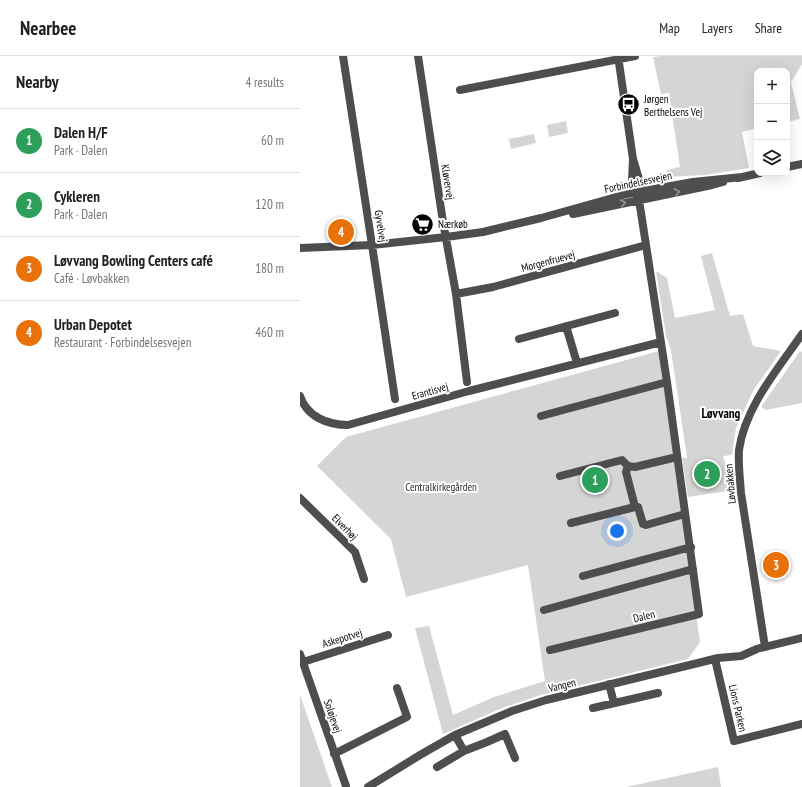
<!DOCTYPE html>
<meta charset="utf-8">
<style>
body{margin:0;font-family:"PT Sans Narrow",sans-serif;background:#f2f2f2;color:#202124}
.controls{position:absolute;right:12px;top:12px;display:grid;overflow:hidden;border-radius:8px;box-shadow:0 4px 16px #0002}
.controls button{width:36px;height:36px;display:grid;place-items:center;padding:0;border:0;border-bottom:1px solid #e0e0e0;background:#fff;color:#202124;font:20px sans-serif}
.you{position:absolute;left:317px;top:475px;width:14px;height:14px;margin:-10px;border:3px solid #fff;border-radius:50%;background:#1a73e8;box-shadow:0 0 0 6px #1a73e833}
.badge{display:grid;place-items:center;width:26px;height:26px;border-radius:50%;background:#1a73e8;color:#fff;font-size:13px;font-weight:700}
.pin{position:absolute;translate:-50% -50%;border:2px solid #fff;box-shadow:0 1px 4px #0006}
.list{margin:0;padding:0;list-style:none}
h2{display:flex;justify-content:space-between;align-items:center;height:52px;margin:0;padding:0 16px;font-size:17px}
h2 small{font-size:13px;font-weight:400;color:#757577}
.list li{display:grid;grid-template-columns:26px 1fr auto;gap:12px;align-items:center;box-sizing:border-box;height:64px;padding:0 16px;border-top:1px solid #e0e0e0}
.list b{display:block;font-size:15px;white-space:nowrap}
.list p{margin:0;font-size:13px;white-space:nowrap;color:#757577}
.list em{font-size:13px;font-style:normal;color:#757577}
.icon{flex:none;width:22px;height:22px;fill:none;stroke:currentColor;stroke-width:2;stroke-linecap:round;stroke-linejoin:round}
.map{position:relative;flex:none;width:502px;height:731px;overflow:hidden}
header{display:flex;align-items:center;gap:24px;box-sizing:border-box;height:56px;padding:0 20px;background:#fff;border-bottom:1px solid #e0e0e0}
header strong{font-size:19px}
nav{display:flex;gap:22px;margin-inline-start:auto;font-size:14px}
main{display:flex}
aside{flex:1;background:#fff}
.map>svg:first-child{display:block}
</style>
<header>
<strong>Nearbee</strong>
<nav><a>Map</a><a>Layers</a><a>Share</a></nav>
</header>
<main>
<aside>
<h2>Nearby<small>4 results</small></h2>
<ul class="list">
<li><span class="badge" style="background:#2e9e5b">1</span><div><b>Dalen H/F</b><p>Park · Dalen</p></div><em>60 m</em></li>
<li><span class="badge" style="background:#2e9e5b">2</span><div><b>Cykleren</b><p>Park · Dalen</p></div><em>120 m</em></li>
<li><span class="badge" style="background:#e8710a">3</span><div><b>Løvvang Bowling Centers café</b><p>Café · Løvbakken</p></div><em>180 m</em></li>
<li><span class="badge" style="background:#e8710a">4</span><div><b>Urban Depotet</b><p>Restaurant · Forbindelsesvejen</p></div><em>460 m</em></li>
</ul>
</aside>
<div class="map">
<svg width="502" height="731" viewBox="0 0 502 731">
<rect width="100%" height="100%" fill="#fff"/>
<!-- green -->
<path fill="#d5d5d5" d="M361,0h141v8l-11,18 9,37 -13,3v-51h-30v57l-15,4 7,36 -44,7 -37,2 -1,-7 13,-3 -11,-74 -8,1 -8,-37z
M266,65l2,12 -19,4 -2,-12z
M234,78l2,9 -25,6 -2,-10z
M412,197l18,63 13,-2 10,32 28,5 -28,40 -17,37 -4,27 -9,1 11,34 -46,7 -6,-39h5l-16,-108 -5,-14 -10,-65 11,7 8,40 40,-8 -14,-54z
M359,295l41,291 -12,17 -147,36 -39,13 -59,26 -28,-106 14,-2 24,89 41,-18 51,-16 -17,-116 -122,32 -15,-58 -74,-73 29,-29z
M500,295l2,1v51l-36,7 -5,-3z
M0,639l32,92h-32z
M418,711l3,20h-95z"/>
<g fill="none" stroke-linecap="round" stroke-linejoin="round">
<!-- minor -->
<path stroke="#4e4e4e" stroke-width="8" d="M43,0l29,189 23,154
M118,0l25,166 13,72 11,88
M318,0l15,103 6,20 2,12 -1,4
M160,34l175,-34
M487,111l15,-3
M438,122l22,-5
M273,158l139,-29 11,-3
M0,192l72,-3 74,-8 37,-5 58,-14 86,-24 66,-12 49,-5
M156,238l37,-7 153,-42
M266,270l11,37
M219,283l96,-26
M0,340c7,21 28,29 48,29l121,-34 192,-49
M241,360l126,-34
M328,410l7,1 42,-10
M260,420l62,-16 6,6 -2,6 9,35
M0,442l55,54 9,27
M271,467l64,-16h3l5,17 3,1 39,-11
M283,520l108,-29
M244,554l149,-41
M465,591l-24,-154c-1,-14 -3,-29 -2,-43 6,-43 39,-81 63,-116
M460,592l42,-10
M250,594l149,-36 -32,-232 -21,-137 -7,-45 -5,-8 -2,-12 1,-21
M0,598l46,132
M415,603l19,82 68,-17
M3,606l85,-27
M309,628l5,19
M293,652l65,-15
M155,679l9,16
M34,698l73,-37 -10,-29
M137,711l27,-16 23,-9 18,-8 10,24
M68,731l52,-32 35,-20 57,-24 34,-11 148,-36 24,-6 23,-2 16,-7"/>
</g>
<!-- one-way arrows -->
<defs><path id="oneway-chevron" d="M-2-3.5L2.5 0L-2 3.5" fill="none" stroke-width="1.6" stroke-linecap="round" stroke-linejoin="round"/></defs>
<g stroke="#959595">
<use href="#oneway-chevron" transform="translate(377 136) rotate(-11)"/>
<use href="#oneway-chevron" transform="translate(323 147) rotate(-12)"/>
</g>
<!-- icons -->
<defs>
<symbol id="bus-disc" viewBox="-11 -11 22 22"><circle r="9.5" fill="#000" stroke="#fff"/><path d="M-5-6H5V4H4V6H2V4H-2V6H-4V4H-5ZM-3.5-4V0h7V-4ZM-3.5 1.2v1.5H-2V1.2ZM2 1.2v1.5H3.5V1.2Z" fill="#fff"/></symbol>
<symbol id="supermarket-disc" viewBox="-11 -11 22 22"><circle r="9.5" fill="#000" stroke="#fff"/><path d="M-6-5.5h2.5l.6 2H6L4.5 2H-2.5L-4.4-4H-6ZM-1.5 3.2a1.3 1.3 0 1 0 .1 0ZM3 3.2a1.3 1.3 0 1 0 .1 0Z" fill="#fff"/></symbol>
</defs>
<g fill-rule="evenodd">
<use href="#bus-disc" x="316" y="36" width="25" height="25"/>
<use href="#supermarket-disc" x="110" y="156" width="25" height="25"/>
</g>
<g text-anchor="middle" stroke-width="4" stroke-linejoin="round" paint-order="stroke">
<!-- poi labels -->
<g font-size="11" fill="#000" stroke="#fff" text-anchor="start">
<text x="344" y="47">Jørgen<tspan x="344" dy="13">Berthelsens Vej</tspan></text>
<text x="138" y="172">Nærkøb</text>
</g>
<!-- street labels -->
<g font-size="11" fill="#000" stroke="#fff">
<text transform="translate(148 126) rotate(81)" y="4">Kløvervej</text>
<text transform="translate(338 126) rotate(-12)" y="4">Forbindelsesvejen</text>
<text transform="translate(81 170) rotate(81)" y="4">Gyvelvej</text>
<text transform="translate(248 205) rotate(-15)" y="4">Morgenfruevej</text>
<text transform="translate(130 335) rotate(-16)" y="4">Erantisvej</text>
<text transform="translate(430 428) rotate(-95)" y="4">Løvbakken</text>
<text transform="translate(45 471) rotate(45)" y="4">Elverhøj</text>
<text transform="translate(344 560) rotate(-14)" y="4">Dalen</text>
<text transform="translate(42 582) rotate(-17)" y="4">Askepotvej</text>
<text transform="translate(262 629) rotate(-14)" y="4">Vangen</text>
<text transform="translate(438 652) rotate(77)" y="4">Lions Parken</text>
<text transform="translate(33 660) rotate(71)" y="4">Soløjevej</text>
</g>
<!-- park labels -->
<g font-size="11" fill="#2c2c2c" stroke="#fff">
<text x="141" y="435">Centralkirkegården</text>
</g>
<!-- quarter labels -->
<g font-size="13" font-weight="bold" fill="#000" stroke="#fff">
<text x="421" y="362">Løvvang</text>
</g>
</g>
</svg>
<div class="controls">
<button>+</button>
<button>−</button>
<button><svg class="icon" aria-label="layers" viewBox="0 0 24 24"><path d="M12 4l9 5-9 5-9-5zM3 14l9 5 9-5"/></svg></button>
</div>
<div class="you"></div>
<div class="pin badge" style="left:295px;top:424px;background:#2e9e5b">1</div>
<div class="pin badge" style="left:407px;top:418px;background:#2e9e5b">2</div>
<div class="pin badge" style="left:476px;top:509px;background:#e8710a">3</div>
<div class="pin badge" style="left:41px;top:176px;background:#e8710a">4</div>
</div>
</main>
